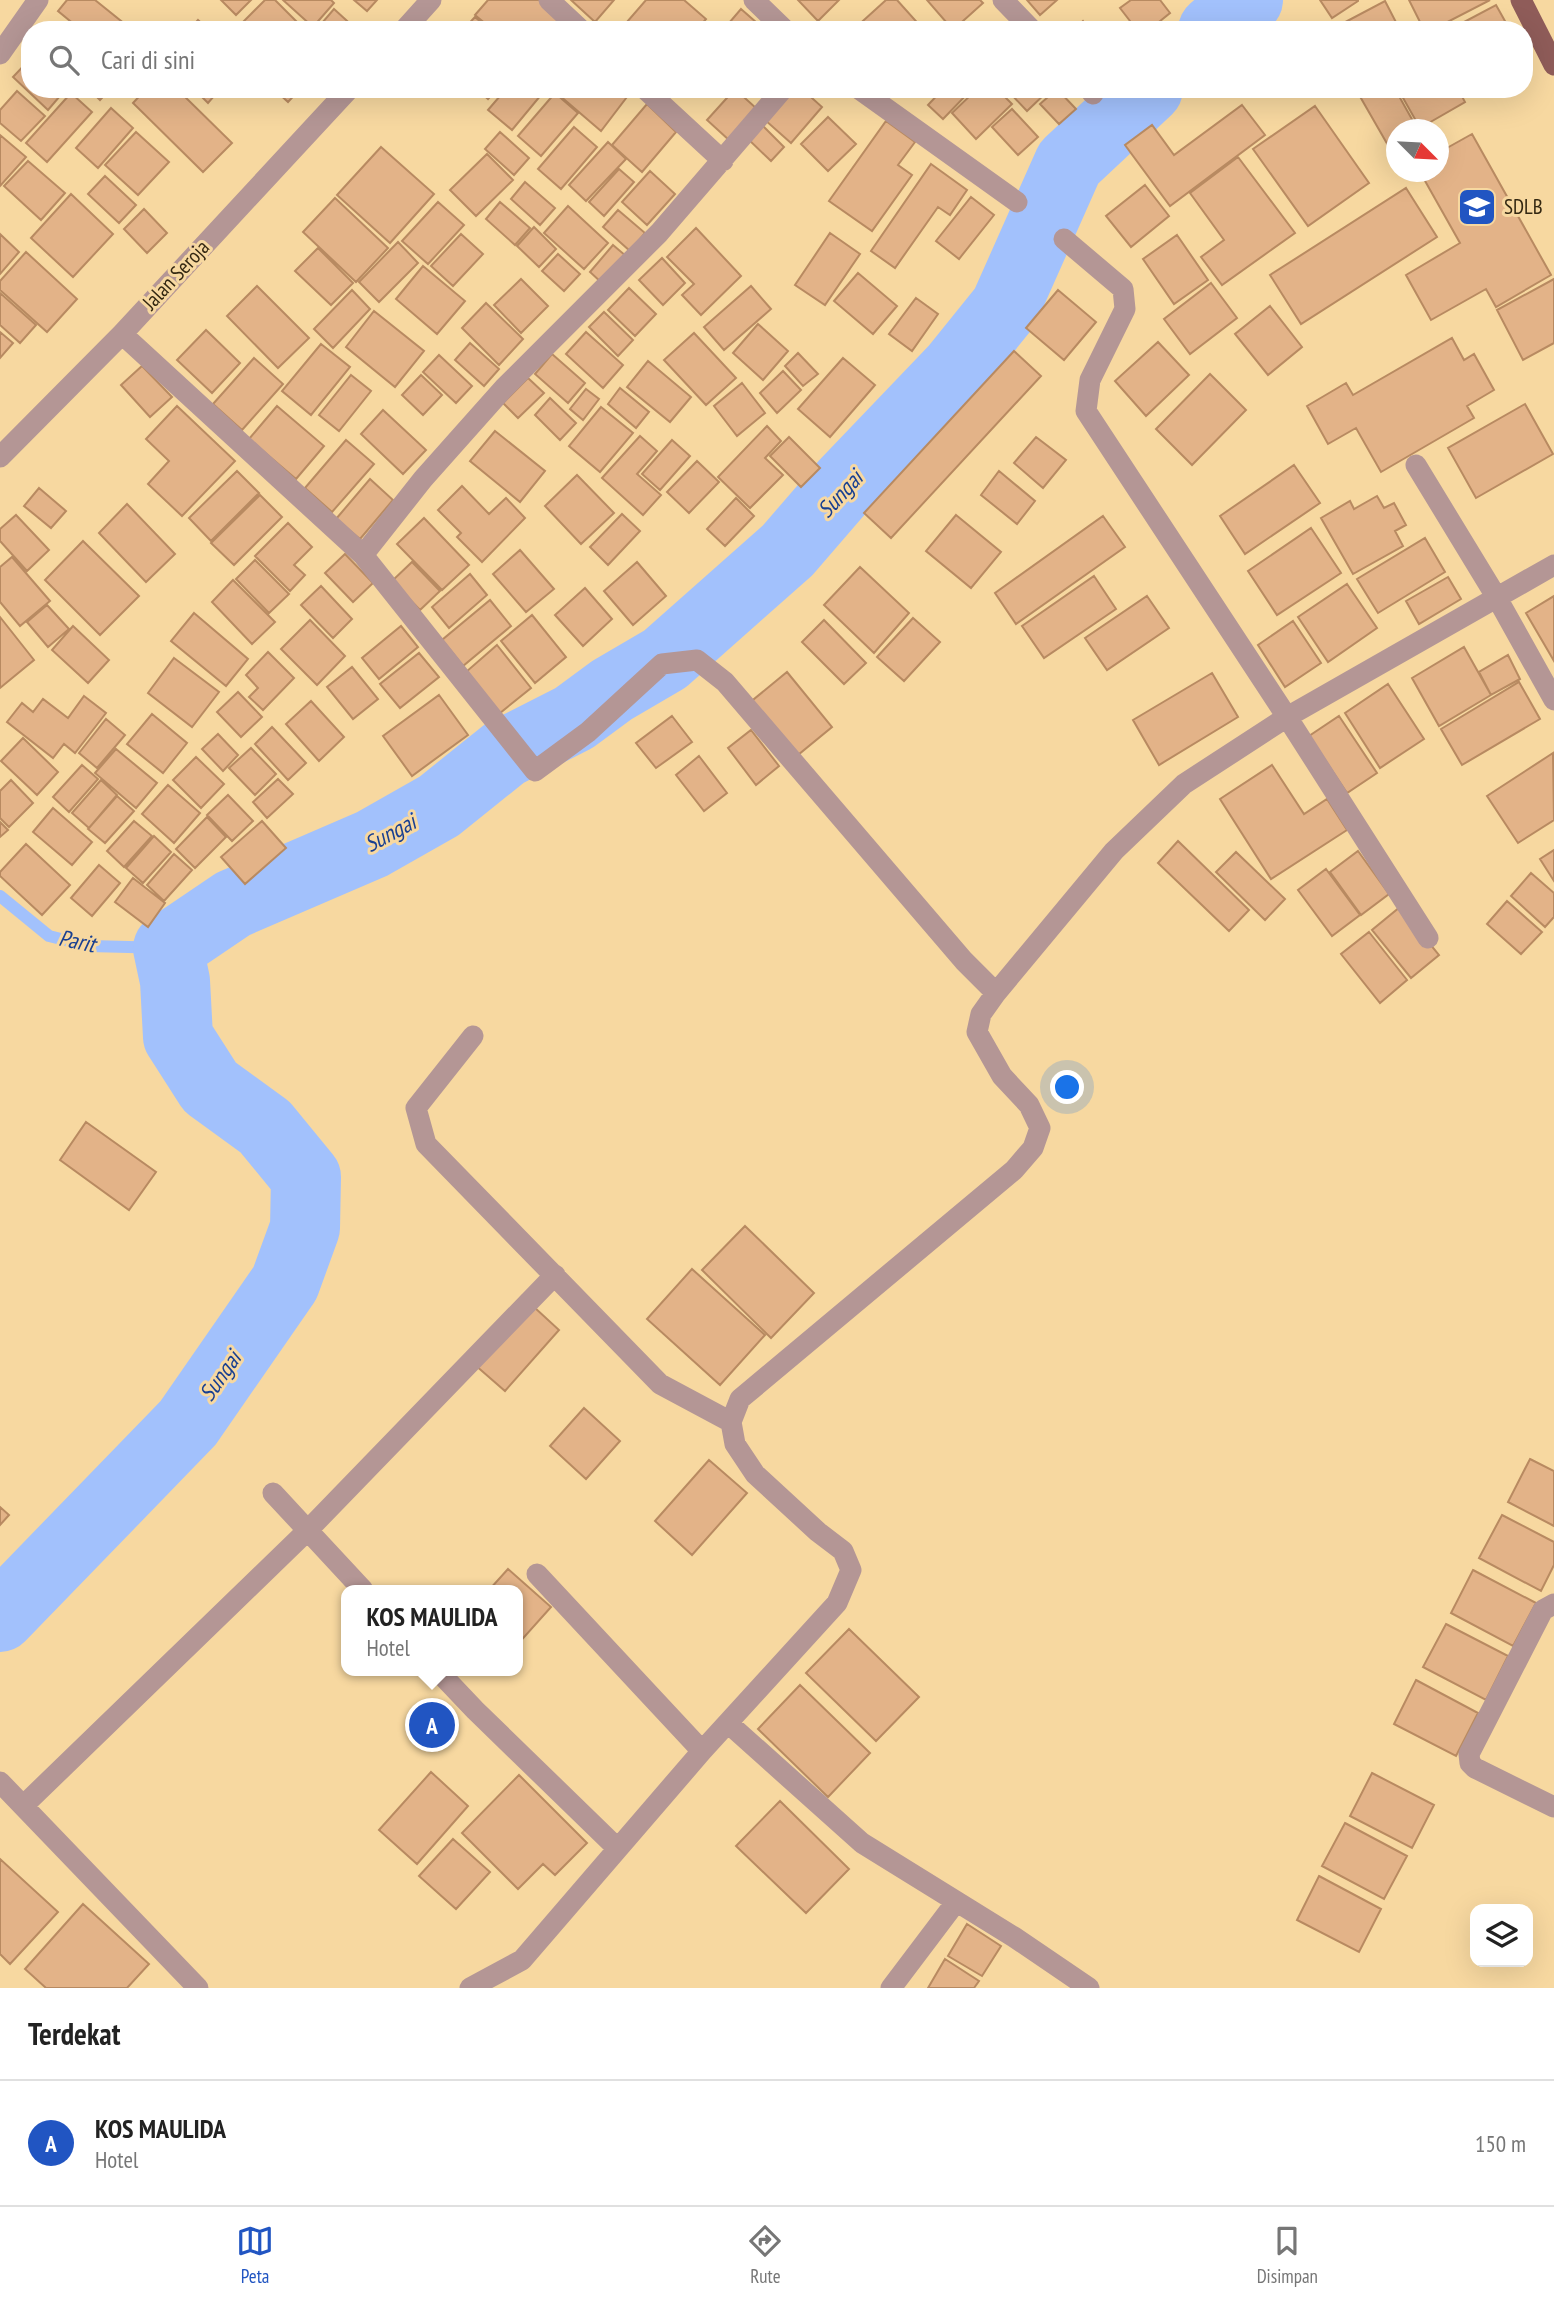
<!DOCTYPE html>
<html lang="id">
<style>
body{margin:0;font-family:"PT Sans Narrow",sans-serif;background:#f2f2f2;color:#222}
.controls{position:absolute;right:21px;bottom:21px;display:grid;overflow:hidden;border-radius:14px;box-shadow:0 7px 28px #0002}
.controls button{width:63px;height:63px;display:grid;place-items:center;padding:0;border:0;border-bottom:2px solid #e0e0e0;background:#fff;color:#222;font:35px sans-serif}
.compass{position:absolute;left:1386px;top:119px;width:63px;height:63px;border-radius:50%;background:#fff;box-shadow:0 7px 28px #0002;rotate:114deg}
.you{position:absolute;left:1068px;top:1088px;width:24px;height:24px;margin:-18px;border:5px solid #fff;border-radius:50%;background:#1a73e8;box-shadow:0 0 0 10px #1a73e833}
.badge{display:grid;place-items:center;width:46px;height:46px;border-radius:50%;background:#2155c2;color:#fff;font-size:23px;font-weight:700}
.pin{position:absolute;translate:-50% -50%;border:4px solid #fff;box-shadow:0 2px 7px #0006}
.popup{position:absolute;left:341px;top:1585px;width:182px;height:91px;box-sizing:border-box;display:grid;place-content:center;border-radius:14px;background:#fff;filter:drop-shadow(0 2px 5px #0005);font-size:23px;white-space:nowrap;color:#767676}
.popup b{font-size:26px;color:#222}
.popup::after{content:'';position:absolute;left:50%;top:100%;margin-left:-14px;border:14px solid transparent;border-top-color:#fff}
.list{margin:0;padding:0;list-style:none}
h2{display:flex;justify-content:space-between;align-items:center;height:91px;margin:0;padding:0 28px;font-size:30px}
h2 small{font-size:23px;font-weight:400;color:#767676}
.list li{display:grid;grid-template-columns:46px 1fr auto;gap:21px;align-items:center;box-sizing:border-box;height:126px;padding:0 28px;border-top:2px solid #e0e0e0}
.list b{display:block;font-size:26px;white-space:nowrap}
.list p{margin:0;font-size:23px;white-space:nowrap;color:#767676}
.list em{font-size:23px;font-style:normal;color:#767676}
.icon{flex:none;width:38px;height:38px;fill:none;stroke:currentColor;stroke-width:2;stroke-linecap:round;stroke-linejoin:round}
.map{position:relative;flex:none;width:1554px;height:1988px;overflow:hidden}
.search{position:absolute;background:#fff;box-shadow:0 7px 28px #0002;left:21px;right:21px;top:21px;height:77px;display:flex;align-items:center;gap:18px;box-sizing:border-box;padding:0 24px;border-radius:28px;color:#767676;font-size:26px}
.sheet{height:217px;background:#fff}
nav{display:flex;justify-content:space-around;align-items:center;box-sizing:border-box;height:98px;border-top:2px solid #e0e0e0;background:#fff;font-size:19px;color:#767676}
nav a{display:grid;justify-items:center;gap:4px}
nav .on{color:#2155c2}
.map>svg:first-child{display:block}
</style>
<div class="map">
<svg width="1554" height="1988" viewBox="0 0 1554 1988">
<rect width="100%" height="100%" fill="#f7d8a0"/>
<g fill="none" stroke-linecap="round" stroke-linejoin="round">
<!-- stream -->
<path stroke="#a2c1fc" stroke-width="12" d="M0,896l49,40 40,10 79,2"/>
<!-- river -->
<path stroke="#a2c1fc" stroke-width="70" d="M1213,30l35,-30
M0,1617l188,-194 97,-140 20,-55 1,-51 -41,-50 -55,-40 -32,-50 -3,-56 -7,-33 65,-44 139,-60 67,-38 66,-53 69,-35 38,-28 53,-31 123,-109 56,-65 111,-116 50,-62 64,-144 79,-74"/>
</g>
<!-- building -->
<path fill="#e3b388" stroke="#b88a61" stroke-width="2" d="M67,0h28l31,25 -4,5h-41l-23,-19z
M221,0h30l-15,15z
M265,0h10l30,30h-52l-9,-9z
M283,0h48l3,3 -21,24z
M354,0h23l-10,11z
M488,0h51l30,30h-76l-18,-15z
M571,0h43l-19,22z
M646,0h38l22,19 -9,11h-77z
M798,0h41l-21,21z
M886,0h11l26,29 -70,1z
M927,0h53l3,3 -30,27z
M1027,0h30l-17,15z
M1131,0h29l10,13 -21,17h-12l-17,-22z
M1320,0h38v1l-26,17z
M1409,0h81l-58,30h-8z
M1385,1l15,29h-65l-1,-2z
M1496,5l14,25h-61z
M334,9l23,21h-41z
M741,9l24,21h-42z
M475,17l15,13h-27z
M198,20l11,10h-20z
M1083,21l7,9h-16z
M30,59v30h36l-18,21 -35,-33z
M89,89h21l-10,11z
M146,89h31l55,54 -29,29 -70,-69z
M194,89h26l-12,14z
M274,89h26l-12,13z
M477,89h20l-9,10z
M506,89h40l-34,41 -24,-20z
M552,89h81l-32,42z
M735,89l22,20 -28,31 -22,-20z
M792,89h10l20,18 -31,36 -26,-23z
M943,89h29l-29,30 -15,-14z
M977,89h20l15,15 -36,35 -24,-26z
M1014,89h36l-23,22 -17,-18z
M1057,89l19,20 -17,15 -19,-20z
M1364,89h31l23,41h-22v12l-7,5 -31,-54z
M1398,89h60l7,13 -45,26z
M17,91l28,25 -24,25 -21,-18v-13z
M71,93l21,19 -45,50 -21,-19z
M555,93l23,20 -37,43 -23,-20z
M647,104l29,28 -34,40 -30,-27z
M1242,105l23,30 -95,71 -45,-61 27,-20 22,30z
M1315,106l54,77 -61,43 -55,-77z
M111,108l22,20 -35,40 -22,-20z
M1012,109l26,28 -20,18 -26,-28z
M828,117l28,27 -28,27 -27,-27z
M886,121l29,21 -17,23 14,10 -40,56 -43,-30z
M761,124l23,23 -13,14 -24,-23z
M574,127l23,20 -36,42 -23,-20z
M136,132l33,30 -31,33 -33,-30z
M500,132l29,26 -15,17 -29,-26z
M1472,134l79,141 -55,32 -10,-18 -55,31 -25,-45 54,-32 -40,-71h18v-19z
M0,135l26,22 -26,29z
M608,142l18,17 -40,42 -17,-16z
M381,147l53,47 -44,49 -53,-48z
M487,154l26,26 -37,36 -26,-26z
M1238,157l57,76 -73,52 -21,-28 23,-17 -34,-47z
M28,161l37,32 -24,27 -37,-34z
M931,164l36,26 -17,25 -12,-8 -43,61 -24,-17z
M619,169l15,13 -30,34 -15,-14z
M650,171l25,23 -28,31 -25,-23z
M105,176l31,29 -17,18 -31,-29z
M525,182l30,26 -15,17 -29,-26z
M1145,185l24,31 -38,31 -25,-31z
M1406,188l31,49 -136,87 -31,-49z
M71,194l42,40 -40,43 -42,-39z
M971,197l23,18 -35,44 -23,-18z
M335,198l53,50 -32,34 -53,-50z
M438,202l26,23 -36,39 -26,-23z
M500,202l30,26 -15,17 -29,-26z
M568,206l40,37 -24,26 -40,-36z
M144,209l23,24 -20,20 -23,-24z
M618,210l27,23 -15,18 -27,-24z
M534,227l22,22 -17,18 -22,-21z
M696,228l45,48 -40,39 -19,-20 12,-11 -27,-27z
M830,233l30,21 -35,51 -30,-20z
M0,234l19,18 -19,22z
M461,234l22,20 -30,32 -22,-20z
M1177,235l31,45 -34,24 -31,-45z
M398,242l20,21 -39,39 -20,-20z
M613,245l13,11 -24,27 -12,-11z
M318,248l35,35 -22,22 -36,-34z
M26,252l51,47 -30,33 -47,-42v-9z
M558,254l22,20 -16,17 -22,-20z
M662,258l23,25 -22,22 -24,-25z
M423,266l42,35 -28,33 -41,-35z
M858,273l39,33 -24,28 -39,-33z
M521,279l27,27 -27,27 -27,-28z
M1554,279v64l-31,17 -26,-50z
M1211,283l26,35 -47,36 -26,-35z
M257,286l52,52 -31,30 -51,-52z
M751,286l20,23 -47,41 -20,-23z
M629,288l27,26 -21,22 -27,-26z
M352,290l18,19 -37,39 -19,-19z
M1058,290l38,32 -32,38 -38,-32z
M0,293l36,32 -16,18 -20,-18z
M916,298l22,16 -26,37 -23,-17z
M486,303l37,36 -24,26 -37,-37z
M1270,306l32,41 -34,28 -33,-41z
M374,311l50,40 -29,36 -49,-40z
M604,312l29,28 -15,16 -29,-29z
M758,324l30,27 -25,29 -30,-27z
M206,330l34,33 -28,30 -35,-33z
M0,332l13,11 -13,15z
M586,332l37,33 -20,23 -37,-34z
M694,333l42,45 -30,27 -42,-45z
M1452,338l12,22 10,-6 20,36 -27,16 7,12 -93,54 -25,-44 -28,16 -21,-38 39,-23 7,12z
M1158,342l31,33 -43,41 -31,-35z
M470,343l29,26 -15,17 -29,-26z
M321,344l29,23 -39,48 -29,-24z
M1014,351l27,25 -150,162 -27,-25z
M798,353l20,21 -15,12 -18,-20z
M552,354l33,29 -17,20 -33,-29z
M439,355l33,31 -16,17 -33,-31z
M254,358l29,26 -41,46 -29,-26z
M843,358l32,27 -45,52 -32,-28z
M648,361l43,36 -21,25 -43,-35z
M142,366l30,31 -22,20 -29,-32z
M783,371l18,19 -24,23 -17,-20z
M1210,374l36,36 -54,55 -36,-36z
M351,375l20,16 -32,40 -20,-16z
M421,375l21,20 -19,20 -21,-20z
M528,378l16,15 -26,25 -15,-15z
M742,383l23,30 -28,23 -23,-30z
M620,388l29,24 -13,16 -28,-24z
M586,389l13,10 -16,21 -13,-11z
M550,398l26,25 -16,17 -25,-25z
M1525,404l28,50 -77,44 -28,-50z
M177,406l58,55 -53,55 -34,-32 21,-23 -23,-22z
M277,406l47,40 -28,33 -47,-40z
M601,407l32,26 -33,39 -31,-26z
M383,410l43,40 -23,24 -42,-40z
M767,426l14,15 -16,17 18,17 -33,33 -32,-31z
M495,431l50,40 -25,31 -50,-41z
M640,436l17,15 -20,23 24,21 -18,20 -41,-37z
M789,437l31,31 -19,19 -31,-31z
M1036,437l30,23 -23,28 -29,-25z
M346,440l28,24 -42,48 -27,-24z
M672,440l18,16 -30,34 -18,-16z
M697,461l22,21 -30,31 -22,-21z
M1294,465l26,38 -75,51 -25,-38z
M237,471l22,22 -48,48 -22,-23z
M999,471l36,30 -18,23 -36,-29z
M577,475l37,38 -33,31 -36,-38z
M370,479l23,21 -33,39 -24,-20z
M462,486l27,28 17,-16 19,20 -43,44 -25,-25 4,-4 -23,-23z
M39,488l27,23 -15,17 -27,-22z
M260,495l22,22 -48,48 -23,-22z
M1377,496l7,12 10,-5 12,22 -11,6 8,15 -50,28 -32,-56 29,-17 4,8z
M736,498l18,18 -29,30 -18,-17z
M127,504l48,50 -29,28 -47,-49z
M622,514l18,17 -32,34 -18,-18z
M16,515l33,35 -22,21 -27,-30v-12z
M956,515l45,37 -30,36 -45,-37z
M1103,516l22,31 -109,77 -21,-31z
M424,518l45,47 -27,25 -45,-46z
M288,523l24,24 -18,18 11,10 -15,16 -35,-35z
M1311,528l30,45 -64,42 -29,-44z
M1425,538l20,34 -67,41 -21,-34z
M83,541l56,55 -39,39 -55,-55z
M520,550l34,39 -28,23 -33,-38z
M345,554l28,29 -20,19 -28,-29z
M12,557l38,44 -30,25 -20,-24v-35z
M255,560l34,34 -20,19 -33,-34z
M412,562l28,29 -20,19 -28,-29z
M637,562l29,34 -33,29 -29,-34z
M860,567l49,46 -35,40 -50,-48z
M470,574l17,21 -38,33 -17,-21z
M1094,576l22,33 -72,49 -22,-32z
M1448,577l13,22 -42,25 -13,-23z
M233,580l42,42 -23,22 -40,-42z
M1347,584l30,44 -49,34 -30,-45z
M321,586l31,33 -19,19 -32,-33z
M585,588l27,31 -29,27 -28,-31z
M1147,596l22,32 -62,42 -22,-32z
M1554,596v65l-28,-48z
M490,600l21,26 -48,40 -21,-26z
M47,605l22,24 -21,18 -21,-25z
M194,613l54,46 -22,27 -55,-45z
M532,615l34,42 -31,26 -34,-42z
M0,617l34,43 -34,28z
M913,618l27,24 -36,39 -27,-24z
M310,620l35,36 -28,29 -36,-36z
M824,620l42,43 -22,21 -42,-42z
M1293,621l28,42 -36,24 -27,-42z
M73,626l36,34 -21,23 -36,-33z
M401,626l17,21 -39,32 -17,-21z
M497,645l34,43 -31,25 -34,-41z
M1464,647l27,48 -52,31 -27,-48z
M268,652l26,26 -31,32 -14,-13 9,-9 -12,-13z
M419,653l20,24 -39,31 -20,-24z
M1508,655l12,24 -29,16 -12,-23z
M174,658l45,34 -27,35 -44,-34z
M352,667l26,32 -25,20 -26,-32z
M787,672l45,55 -39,32 -45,-55z
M1212,673l26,44 -79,48 -26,-45z
M1519,682l21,37 -78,46 -21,-36z
M1388,684l36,55 -44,29 -35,-55z
M238,692l24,25 -21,20 -24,-25z
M439,695l29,40 -56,41 -29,-40z
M84,696l22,17 -31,40 -11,-9 -11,14 -46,-36 15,-19 11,9 10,-13 25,19z
M311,701l33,36 -25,24 -33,-37z
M152,714l35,29 -24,30 -36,-29z
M672,716l20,26 -36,26 -20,-25z
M1339,716l38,57 -30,20 -38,-57z
M106,719l19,16 -28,33 -18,-15z
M272,727l34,36 -18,17 -33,-36z
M751,730l28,36 -23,19 -28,-37z
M218,734l20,21 -15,16 -21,-22z
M23,738l35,34 -21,23 -36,-34z
M251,748l25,26 -21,21 -26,-27z
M116,749l41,34 -21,25 -41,-35z
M1553,753l1,67 -36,23 -31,-47z
M699,756l28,37 -23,18 -28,-36z
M196,757l28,27 -23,24 -28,-28z
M82,765l16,14 -29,33 -16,-15z
M1272,765l32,49 23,-15 20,31 -76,49 -51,-80z
M278,779l15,15 -26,24 -14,-16z
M11,780l22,23 -24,24 -9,-9v-27z
M101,780l16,15 -28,33 -17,-15z
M168,785l32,28 -26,30 -32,-29z
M228,795l25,26 -21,20 -25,-26z
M117,796l17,15 -29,32 -17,-14z
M53,808l39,34 -20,23 -39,-33z
M207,817l19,20 -31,31 -19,-19z
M134,821l18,15 -28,31 -17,-16z
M262,821l24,27 -41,36 -24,-27z
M0,822l8,8 -8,7z
M154,836l17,16 -28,31 -17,-15z
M1178,841l71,69 -20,21 -71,-68z
M26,844l44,41 -28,30 -42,-39v-4z
M1554,850v31l-14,-22z
M1358,851l31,43 -28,21 -31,-43z
M1236,852l49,47 -20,21 -49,-48z
M174,854l18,16 -28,31 -17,-16z
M99,865l21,18 -28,33 -21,-18z
M1326,869l34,46 -28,21 -34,-46z
M1531,873l23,20v24l-9,10 -34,-31z
M133,878l32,25 -17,24 -33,-25z
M1507,901l35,31 -21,22 -34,-30z
M1400,907l39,48 -28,23 -39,-48z
M1369,932l38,48 -27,23 -39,-49z
M86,1122l70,50 -27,38 -69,-50z
M745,1226l69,67 -43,45 -69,-68z
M692,1269l73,66 -45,50 -73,-66z
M522,1296l37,34 -54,61 -38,-33z
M584,1408l36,33 -34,38 -36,-33z
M1530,1459l24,12v55l-46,-24z
M709,1460l38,33 -55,62 -37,-34z
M0,1507l9,8 -9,10z
M1502,1515l52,27v23l-13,26 -62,-33z
M508,1569l43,38 -33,37v-54h-29z
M1473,1570l63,33 -23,43 -62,-33z
M1446,1624l62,32 -22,44 -63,-33z
M849,1629l70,68 -43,44 -70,-68z
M1416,1680l62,33 -22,43 -62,-32z
M800,1685l70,68 -42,44 -70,-68z
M431,1772l37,34 -51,58 -38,-34z
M1372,1773l62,32 -22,43 -62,-32z
M519,1775l68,68 -32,32 -12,-11 -25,25 -56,-56z
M780,1801l69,68 -43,44 -70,-67z
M1345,1823l62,33 -23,43 -62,-33z
M453,1839l37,33 -34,37 -37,-33z
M0,1859l58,53 -48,52 -10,-10z
M1319,1876l62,33 -22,43 -62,-32z
M83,1904l66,60 -22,24h-81l-21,-19z
M967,1924l34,22 -19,30 -34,-20z
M945,1959l34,22 -5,7h-46z"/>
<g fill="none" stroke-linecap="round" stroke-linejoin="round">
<!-- minor -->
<path stroke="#b49695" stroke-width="21" d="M549,0l32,30
M754,0l31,30
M1003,0l29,30
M404,30l27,-30
M0,54l38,-54
M645,89l78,72
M859,89l158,113
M1089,89l4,5
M1064,239l59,50 2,20 -35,71 -4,31 201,306 267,-152
M122,334l241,221 172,216 53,-39 74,-68 35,-4 28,22 239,279 32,32
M0,457l122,-123 227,-245
M1416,465l81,133 57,102
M363,555l60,-76 81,-91 155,-155 124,-144
M473,1036l-57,72 10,36 234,240 71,38
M273,1493l90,97
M537,1574l165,177
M1554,1604l-11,6 -74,144 1,9 5,5 79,39
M438,1671l37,39 142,138
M728,1723l134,120 152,94 75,51
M0,1782l198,206
M23,1806l285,-276 247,-255
M470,1988l52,-28 180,-209 135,-148 14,-33 -8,-19 -25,-19 -63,-58 -20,-30 -4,-22 9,-23 274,-229 19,-22 7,-20 -11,-23 -27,-29 -25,-44 4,-18 15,-21 118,-142 70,-67 103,-67 141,221
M891,1988l65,-86"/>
<!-- major -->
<path stroke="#8f5c59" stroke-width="21" d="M1521,0l33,65"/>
</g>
<!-- icons -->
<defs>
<symbol id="school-square" viewBox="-11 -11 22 22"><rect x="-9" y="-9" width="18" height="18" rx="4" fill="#2155c2" stroke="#f7d8a0"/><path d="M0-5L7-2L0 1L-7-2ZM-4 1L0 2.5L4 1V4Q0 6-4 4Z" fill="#fff"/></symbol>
</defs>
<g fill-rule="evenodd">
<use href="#school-square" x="1455" y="185" width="44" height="44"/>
</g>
<g text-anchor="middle" stroke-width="6" stroke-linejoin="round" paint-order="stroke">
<!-- poi labels -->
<g font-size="21" fill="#332711" stroke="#f7d8a0" text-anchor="start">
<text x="1504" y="214">SDLB</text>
</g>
<!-- street labels -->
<g font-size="21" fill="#332711" stroke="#f7d8a0">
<text transform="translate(176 275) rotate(-47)" y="7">Jalan Seroja</text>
</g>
<!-- water labels -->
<g font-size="23" font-style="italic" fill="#183f91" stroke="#f7d8a0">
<text transform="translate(840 494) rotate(-47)" y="8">Sungai</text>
<text transform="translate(390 833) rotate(-28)" y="8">Sungai</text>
<text transform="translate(77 941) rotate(11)" y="8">Parit</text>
<text transform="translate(220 1376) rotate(-55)" y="8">Sungai</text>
</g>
</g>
</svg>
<div class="controls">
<button><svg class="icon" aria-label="layers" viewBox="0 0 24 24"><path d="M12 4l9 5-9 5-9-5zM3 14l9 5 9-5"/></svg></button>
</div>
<svg class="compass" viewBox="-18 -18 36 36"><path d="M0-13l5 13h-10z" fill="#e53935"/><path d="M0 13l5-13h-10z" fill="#767676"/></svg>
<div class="you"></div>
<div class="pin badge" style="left:432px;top:1725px">A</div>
<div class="popup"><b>KOS MAULIDA</b>Hotel</div>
<div class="search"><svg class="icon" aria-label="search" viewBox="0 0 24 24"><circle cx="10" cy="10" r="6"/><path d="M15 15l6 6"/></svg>Cari di sini</div>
</div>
<section class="sheet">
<h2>Terdekat<small></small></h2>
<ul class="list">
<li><span class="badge">A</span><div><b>KOS MAULIDA</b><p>Hotel</p></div><em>150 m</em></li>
</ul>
</section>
<nav>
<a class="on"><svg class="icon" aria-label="map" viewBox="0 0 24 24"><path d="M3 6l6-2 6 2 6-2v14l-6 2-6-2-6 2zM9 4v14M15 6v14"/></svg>Peta</a>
<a><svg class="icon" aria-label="directions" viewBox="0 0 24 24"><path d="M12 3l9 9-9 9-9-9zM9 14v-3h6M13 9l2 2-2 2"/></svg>Rute</a>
<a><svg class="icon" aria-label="saved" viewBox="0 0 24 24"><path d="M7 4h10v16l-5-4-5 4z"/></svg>Disimpan</a>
</nav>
